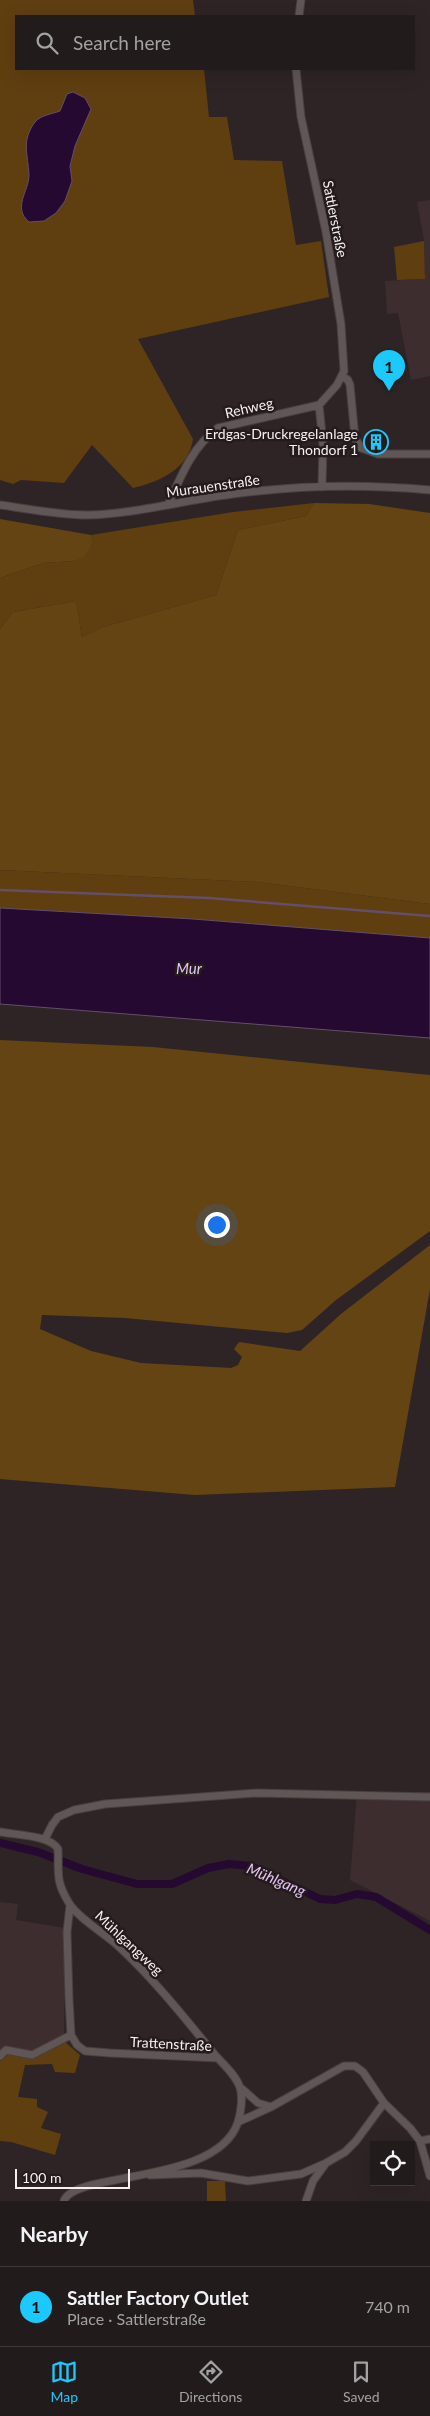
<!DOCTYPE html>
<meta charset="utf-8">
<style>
body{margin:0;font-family:Lato,sans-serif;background:#2a2425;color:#f1f3f6}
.controls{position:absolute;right:15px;bottom:15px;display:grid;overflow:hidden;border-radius:0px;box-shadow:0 5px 20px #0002}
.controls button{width:45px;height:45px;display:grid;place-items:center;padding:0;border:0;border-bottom:1px solid #3f393b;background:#221b1c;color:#f1f3f6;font:25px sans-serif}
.scale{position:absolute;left:15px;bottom:12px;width:115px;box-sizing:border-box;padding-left:5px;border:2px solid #f7f0f1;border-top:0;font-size:14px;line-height:18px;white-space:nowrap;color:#f7f0f1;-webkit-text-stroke:4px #241b1b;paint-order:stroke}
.you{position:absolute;left:216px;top:1224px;width:18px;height:18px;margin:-12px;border:4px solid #fff;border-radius:50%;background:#1a73e8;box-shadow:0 0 0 8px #1a73e833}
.badge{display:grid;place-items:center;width:32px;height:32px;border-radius:50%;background:#1cc9fc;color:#111;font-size:16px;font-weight:700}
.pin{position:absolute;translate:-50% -41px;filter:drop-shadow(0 1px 2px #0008)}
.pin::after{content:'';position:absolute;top:26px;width:18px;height:15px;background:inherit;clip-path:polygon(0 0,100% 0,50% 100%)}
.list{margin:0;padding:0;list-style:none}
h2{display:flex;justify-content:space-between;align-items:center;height:65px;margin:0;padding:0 20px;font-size:21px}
h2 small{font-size:16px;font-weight:400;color:#a2a1a3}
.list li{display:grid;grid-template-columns:32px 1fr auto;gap:15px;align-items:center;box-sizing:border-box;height:80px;padding:0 20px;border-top:1px solid #3f393b}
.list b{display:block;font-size:19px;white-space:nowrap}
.list p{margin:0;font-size:16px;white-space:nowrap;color:#a2a1a3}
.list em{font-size:16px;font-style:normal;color:#a2a1a3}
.icon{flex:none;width:28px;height:28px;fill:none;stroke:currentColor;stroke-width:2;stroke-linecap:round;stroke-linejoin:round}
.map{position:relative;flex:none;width:430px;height:2201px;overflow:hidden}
.search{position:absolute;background:#221b1c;box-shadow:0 5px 20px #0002;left:15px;right:15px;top:15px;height:55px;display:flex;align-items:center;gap:12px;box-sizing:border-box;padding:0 18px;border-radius:0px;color:#a2a1a3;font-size:19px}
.sheet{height:145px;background:#221b1c}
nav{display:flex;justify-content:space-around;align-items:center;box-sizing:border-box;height:70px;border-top:1px solid #3f393b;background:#221b1c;font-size:14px;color:#a2a1a3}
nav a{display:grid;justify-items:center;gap:2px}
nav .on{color:#1cc9fc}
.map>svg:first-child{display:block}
</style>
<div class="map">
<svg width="430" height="2201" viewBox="0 0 430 2201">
<rect width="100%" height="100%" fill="#2e2425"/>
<!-- built -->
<path fill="#3e2d2f" d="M430,200v176l-19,4 -13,-67 -11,1 -2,-33 40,-2 -1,-39 -7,-38z
M357,1792h73v129l-80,-41z
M0,1902l18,2 -2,16 49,8 -1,113 -34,16 -30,-4z"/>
<!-- green -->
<path fill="#5f3f10" d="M0,0h193l2,16h-179v53h188l5,48h18l7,43 48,1 14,84 25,-4 8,56 -191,42 55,100c-4,30 -34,43 -60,49l-41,-43 -28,38 -43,-3 -8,4 -13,-4z
M424,241l1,38 -28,1 -3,-33z
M314,503l-8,13 -68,14 -22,65 -113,32 -21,10 -6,-36 -63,11 -13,17v-51l43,-15 31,-2 19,-17 -2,-9 142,-23z
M0,870l258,12 172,22v34l-237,-19 -193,-11z
M64,2041l16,14 -5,18 -20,-1 -3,-8 -27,1 -7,32 19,2v8l11,5 -7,16 20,6 -6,21 -44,-13 -11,-1v-80l10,-8c26,8 30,0 54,-12z
M207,2181h18l1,20h-19z"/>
<!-- forest -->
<path fill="#654413" d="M314,503l55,1 61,9v391l-172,-22 -258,-12v-241l13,-17 63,-11 6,36 21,-10 113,-32 22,-65 68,-14z
M0,519l91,16 2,8 -9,14 -10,4 -31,2 -43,15z
M0,1040l153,7 277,28v156l-94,69 -34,30 -15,3 -162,-15 -83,-3 -2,14 51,22 50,12 90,5 7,-3 4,-8 -8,-8 5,-7 61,9 41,-37 89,-69v44l-35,198 -200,8 -195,-16z"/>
<!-- water -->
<path fill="#250930" stroke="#644e6a" d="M73,92l12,6 6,11 -16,37 -5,20 2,15 -7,20 -9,12 -12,8 -15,1c-17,-15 0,-30 0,-47 -1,-21 -8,-34 6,-53 6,-7 17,-8 25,-11l7,-17z
M0,908l193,11 237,19v100l-430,-34z"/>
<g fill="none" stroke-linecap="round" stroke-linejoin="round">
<!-- stream -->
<path stroke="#644e6a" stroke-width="2.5" d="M0,890l209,8 221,18"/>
<!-- canal -->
<path stroke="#250930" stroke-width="8" d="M0,1843l38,9 44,17 55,15h35l36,-16 21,-4 22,2 69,33 15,1 22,-6 19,3 54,33"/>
<defs>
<path id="street" d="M299,16l2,-16
M342,376l6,4 2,5 5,53 6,10 17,6h52
M319,405l4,39 -1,43
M0,505c29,4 57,10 87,10 49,-1 97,-15 146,-21 65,-9 131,-10 197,-4
M168,505c13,-29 24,-58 50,-77l101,-23 18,-20 7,-14 -3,-47 -15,-92 -25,-115 -5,-48
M0,1832c15,3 50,3 58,17 1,24 -3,31 11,54 9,15 35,30 48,42 36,33 67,72 98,110 8,9 22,21 25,33 3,8 1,25 -2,34 -20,63 -165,49 -174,79
M45,1839l7,-14 6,-8 16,-7 31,-6 152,-11 173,4
M70,1905l-3,27 2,67 2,36 6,10 8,6 25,2 108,5
M0,2056l6,-6 26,5 39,-20
M240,2087l18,16 13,4 73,-41h11l8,6 21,31 26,25 10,13 10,35
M238,2122l33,-15
M420,2141l10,-2
M150,2175l51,-2 47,8 53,-7 25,-11
M306,2201l7,-20 13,-18 19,-11 11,-11 28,-38"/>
</defs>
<!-- street casing -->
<use href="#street" stroke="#483f40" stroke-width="9"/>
<!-- street -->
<use href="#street" stroke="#615656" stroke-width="7"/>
</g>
<!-- icons -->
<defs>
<symbol id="building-ring" viewBox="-11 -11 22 22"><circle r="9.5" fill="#241b1b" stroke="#1cc9fc" stroke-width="1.5"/><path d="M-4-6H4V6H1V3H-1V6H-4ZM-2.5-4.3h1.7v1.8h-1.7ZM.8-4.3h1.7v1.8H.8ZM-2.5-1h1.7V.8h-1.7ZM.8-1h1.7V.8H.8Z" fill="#1cc9fc"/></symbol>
</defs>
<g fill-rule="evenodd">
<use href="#building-ring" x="362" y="428" width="28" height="28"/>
</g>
<g text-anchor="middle" stroke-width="5" stroke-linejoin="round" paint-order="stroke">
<!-- street labels -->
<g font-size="14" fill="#f7f0f1" stroke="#241b1b">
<text transform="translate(335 219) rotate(79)" y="5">Sattlerstraße</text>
<text transform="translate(249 408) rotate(-13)" y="5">Rehweg</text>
<text transform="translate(213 486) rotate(-8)" y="5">Murauenstraße</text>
<text transform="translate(129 1943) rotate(43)" y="5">Mühlgangweg</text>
<text transform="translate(171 2044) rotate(3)" y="5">Trattenstraße</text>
</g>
<!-- poi labels -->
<g font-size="14" fill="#f7f0f1" stroke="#241b1b" text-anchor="end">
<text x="358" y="439">Erdgas-Druckregelanlage<tspan x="358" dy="16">Thondorf 1</tspan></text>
</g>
<!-- water labels -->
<g font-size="15" font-style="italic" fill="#e8c3fb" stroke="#241b1b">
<text x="189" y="974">Mur</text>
<text transform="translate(276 1880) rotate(23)" y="5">Mühlgang</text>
</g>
</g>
</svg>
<div class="controls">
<button><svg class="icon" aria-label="locate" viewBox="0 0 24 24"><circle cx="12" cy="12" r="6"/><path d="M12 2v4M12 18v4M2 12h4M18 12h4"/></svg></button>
</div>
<div class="scale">100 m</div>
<div class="you"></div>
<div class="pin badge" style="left:389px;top:391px">1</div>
<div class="search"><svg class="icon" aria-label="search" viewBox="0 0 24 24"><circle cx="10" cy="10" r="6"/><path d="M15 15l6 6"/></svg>Search here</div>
</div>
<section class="sheet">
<h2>Nearby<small></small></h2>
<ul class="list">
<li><span class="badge">1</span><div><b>Sattler Factory Outlet</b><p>Place · Sattlerstraße</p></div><em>740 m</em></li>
</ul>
</section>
<nav>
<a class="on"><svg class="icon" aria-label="map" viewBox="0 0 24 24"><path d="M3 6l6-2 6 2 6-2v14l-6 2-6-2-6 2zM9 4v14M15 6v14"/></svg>Map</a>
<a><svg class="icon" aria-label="directions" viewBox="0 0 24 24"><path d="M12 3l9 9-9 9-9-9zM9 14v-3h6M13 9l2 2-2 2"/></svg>Directions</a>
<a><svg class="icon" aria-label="saved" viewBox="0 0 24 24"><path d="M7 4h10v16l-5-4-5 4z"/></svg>Saved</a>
</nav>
